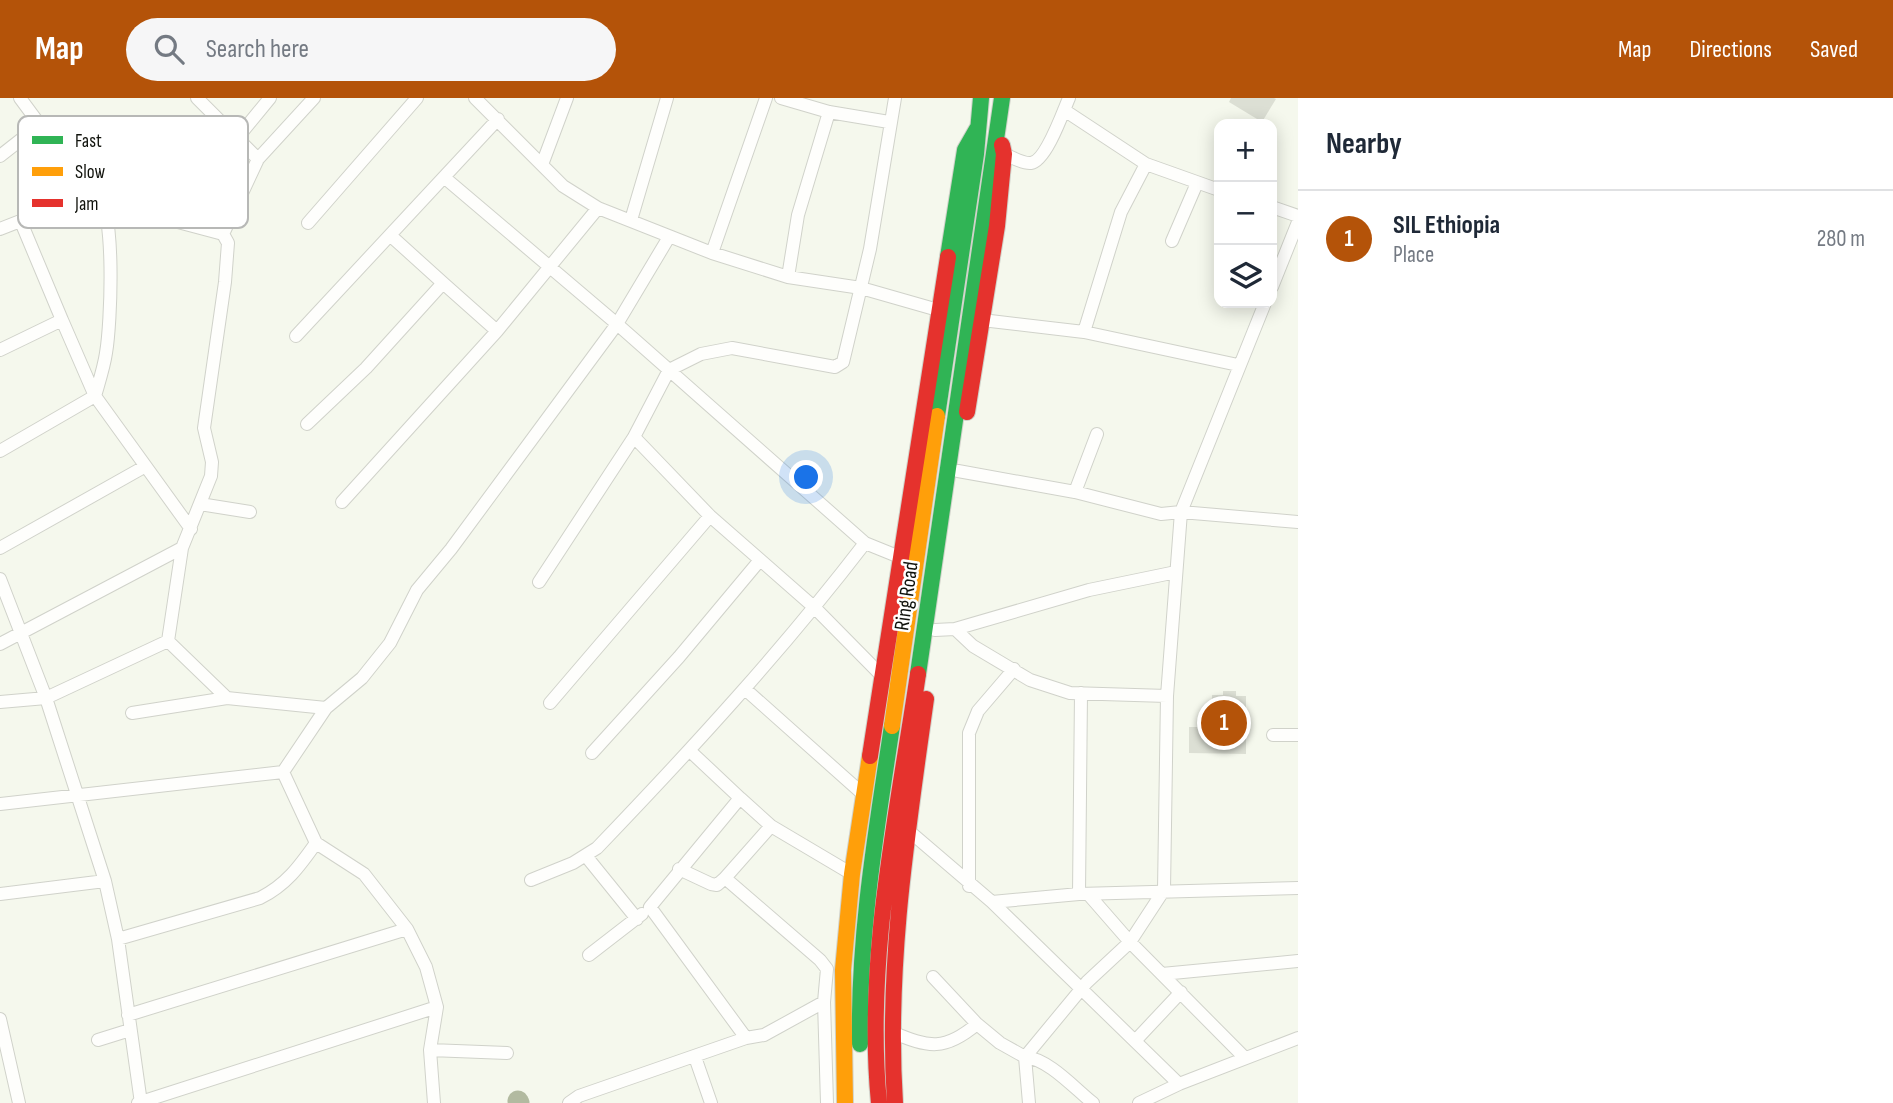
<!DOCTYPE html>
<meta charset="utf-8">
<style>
body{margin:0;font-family:"Sofia Sans Condensed",sans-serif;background:#f6f6f7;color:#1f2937}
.controls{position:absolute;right:21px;top:21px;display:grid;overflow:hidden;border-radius:14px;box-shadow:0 4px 18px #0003}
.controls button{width:63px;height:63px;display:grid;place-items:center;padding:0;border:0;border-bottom:2px solid #e0e1e3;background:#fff;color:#1f2937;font:35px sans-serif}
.you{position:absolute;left:807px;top:380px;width:24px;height:24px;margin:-18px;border:5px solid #fff;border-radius:50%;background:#1a73e8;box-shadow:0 0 0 10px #1a73e833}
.badge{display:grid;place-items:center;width:46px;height:46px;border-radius:50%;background:#b45309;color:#fff;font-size:23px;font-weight:700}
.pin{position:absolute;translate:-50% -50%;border:4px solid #fff;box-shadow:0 2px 7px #0006}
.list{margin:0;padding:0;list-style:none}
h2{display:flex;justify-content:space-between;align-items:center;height:91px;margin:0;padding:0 28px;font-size:30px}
h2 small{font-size:23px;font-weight:400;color:#747a83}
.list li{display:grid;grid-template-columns:46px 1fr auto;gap:21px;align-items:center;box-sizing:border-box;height:98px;padding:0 28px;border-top:2px solid #e0e1e3}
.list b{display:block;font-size:26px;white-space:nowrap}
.list p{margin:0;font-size:23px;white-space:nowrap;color:#747a83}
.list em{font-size:23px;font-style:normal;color:#747a83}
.icon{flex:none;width:38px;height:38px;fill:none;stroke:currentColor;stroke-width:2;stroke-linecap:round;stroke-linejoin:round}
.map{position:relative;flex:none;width:1298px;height:1005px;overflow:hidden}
header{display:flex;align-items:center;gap:42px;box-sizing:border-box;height:98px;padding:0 35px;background:#b45309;color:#fff}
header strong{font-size:33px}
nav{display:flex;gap:38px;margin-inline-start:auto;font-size:24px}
.search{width:490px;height:63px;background:#f6f6f7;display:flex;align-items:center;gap:18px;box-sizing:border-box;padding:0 24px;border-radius:38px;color:#747a83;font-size:26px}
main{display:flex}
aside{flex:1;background:#fff}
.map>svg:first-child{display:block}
</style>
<header>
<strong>Map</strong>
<div class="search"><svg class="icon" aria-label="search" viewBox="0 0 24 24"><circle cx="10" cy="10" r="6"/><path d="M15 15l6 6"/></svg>Search here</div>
<nav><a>Map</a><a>Directions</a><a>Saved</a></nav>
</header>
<main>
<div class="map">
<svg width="1298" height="1005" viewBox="0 0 1298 1005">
<rect width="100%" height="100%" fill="#f5f8ed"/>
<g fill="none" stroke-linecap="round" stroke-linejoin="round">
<!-- river -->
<path stroke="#b2baa0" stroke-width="21" d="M518,1003l1,2"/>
</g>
<!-- building -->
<path fill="#dcdfd4" d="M1231,0h43l2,1 -14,23 -33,-20z
M1223,593h13v5h10v58l-57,-1v-26h12v-9h11v-23h11z"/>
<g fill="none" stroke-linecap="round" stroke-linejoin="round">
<defs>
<path id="street" d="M475,0l88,88 35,22 114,45 76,24 73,11 77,22
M781,0l48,14 60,10
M1064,12l82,54 73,26
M238,39l32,-39
M1004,56c8,3 19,10 27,9 15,-2 32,-51 38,-65
M0,58l37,-29v-6l-17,-23
M258,61l56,-61
M543,64l24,-64
M445,80l172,146 248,219c-83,108 -174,207 -268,305l-24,15 -42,17
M1272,109l26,9
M108,113l36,2 79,21
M631,122l36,-122
M21,124l41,98
M308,125l109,-125
M0,131l97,-38c19,18 14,133 9,162 -2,14 -7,29 -11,43l-95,55
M1172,143l25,-58
M712,155l54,-155
M788,179l10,-62 31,-103
M443,185l54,48
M1272,189l26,-65
M982,222l102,12 154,33
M1084,234l37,-120 25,-48
M296,238l202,-217
M0,252l62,-30 33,76 96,133
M307,326l59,-56 77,-85 -52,-47
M634,339l35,-67 32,-16 31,-6 103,19 8,-5 27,-113 25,-151
M958,373l117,21 86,22 20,-2 117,10
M1075,394l22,-58
M342,404l155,-171 101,-123
M200,406l50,8
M865,445l37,15
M0,450l144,-81
M0,481l46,119 59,183 13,58 23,164
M539,484l95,-145 76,79 105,92 69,70
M955,531l18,17 57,34 40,13 97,3
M935,532l20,-1 134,-39 87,-18
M168,543l14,-93 29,-72 1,-14 -8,-34 21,-146 3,-39 -5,-9 35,-75 -61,-61
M0,546l182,-96
M745,591l119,106
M0,604l46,-4 122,-57 59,57 99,10
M550,605l160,-187
M132,615l95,-15
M1273,637h25
M690,653l50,47 -90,109 96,131
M592,655l87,-96 81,-97
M283,674l33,71 48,31 43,55 19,38 11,40 -7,43 4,53
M740,700l31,28 81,48
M0,706l283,-32 43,-64 36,-30 28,-35 27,-53 34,-41 166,-225 52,-87
M909,733l83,71 87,-8 219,-6
M586,758l51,63
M725,780l46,-52
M969,788v-153l9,-22 36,-42
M0,796l105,-13
M1079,796l2,-201
M1089,797l41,47 34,-52 3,-194 14,-184 84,-209
M992,804l187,182 -40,19
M118,841l142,-41c26,-13 39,-31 56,-55
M589,857l53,-41
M1162,876l136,-13
M933,879l44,47
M824,904l3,101
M128,917l279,-86
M0,921l19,84
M892,934c37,16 53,19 85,-8l23,19 25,14 62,-75 43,-40 114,115
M98,942l32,-10
M1135,943l46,-49
M430,952l77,3
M695,959l16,46
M1179,986l119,-46
M138,1005l299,-96
M569,1005l10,-7 167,-58 18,-3 60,-33 3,-33 -7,-9 -95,-82 -8,7 -6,-1 -32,-15
M1029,1005l-4,-46c24,2 50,32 68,46"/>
<path id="fast" d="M948,159l17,-107 12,-21
M937,318l39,-262 5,-56
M918,576l84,-576
M860,946c-2,-107 16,-212 32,-318"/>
<path id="slow" d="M892,628l45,-310
M845,1005l-2,-133 9,-96 18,-118"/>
<path id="jam" d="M967,314l30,-186 7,-72 -2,-9
M870,658l78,-499
M879,1005c-14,-143 18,-287 39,-429
M895,1005c-9,-137 12,-269 31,-404"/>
</defs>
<!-- street casing -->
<use href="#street" stroke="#d0d2ca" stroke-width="14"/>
<!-- fast casing -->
<use href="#fast" stroke="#d0d2ca" stroke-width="18"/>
<!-- slow casing -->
<use href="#slow" stroke="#d0d2ca" stroke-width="18"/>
<!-- jam casing -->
<use href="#jam" stroke="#d0d2ca" stroke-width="18"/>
<!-- street -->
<use href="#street" stroke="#fefefc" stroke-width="12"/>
<!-- fast -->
<use href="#fast" stroke="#30b455" stroke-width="16"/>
<!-- slow -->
<use href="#slow" stroke="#ff9f0a" stroke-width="16"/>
<!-- jam -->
<use href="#jam" stroke="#e5322d" stroke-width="16"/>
</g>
<g text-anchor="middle" stroke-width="5" stroke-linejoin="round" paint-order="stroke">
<!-- street labels -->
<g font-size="21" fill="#10120c" stroke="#fff">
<text transform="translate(906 498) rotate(-82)" y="7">Ring Road</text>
</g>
</g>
<!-- legend -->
<rect x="18" y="18" width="230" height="112" rx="10" fill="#fff" stroke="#b7b8b6" stroke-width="2"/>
<rect x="32" y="38" width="31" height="8" fill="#30b455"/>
<rect x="32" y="69" width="31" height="9" fill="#ff9f0a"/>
<rect x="32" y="101" width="31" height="8" fill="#e5322d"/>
<g font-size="19" fill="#10120c">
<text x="75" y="49">Fast</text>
<text x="75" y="80">Slow</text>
<text x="75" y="112">Jam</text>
</g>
</svg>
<div class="controls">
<button>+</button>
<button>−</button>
<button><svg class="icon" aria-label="layers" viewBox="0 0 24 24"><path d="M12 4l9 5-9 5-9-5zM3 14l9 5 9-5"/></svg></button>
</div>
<div class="you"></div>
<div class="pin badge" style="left:1224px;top:625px">1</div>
</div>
<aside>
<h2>Nearby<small></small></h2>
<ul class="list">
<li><span class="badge">1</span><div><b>SIL Ethiopia</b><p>Place</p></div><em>280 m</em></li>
</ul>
</aside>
</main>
